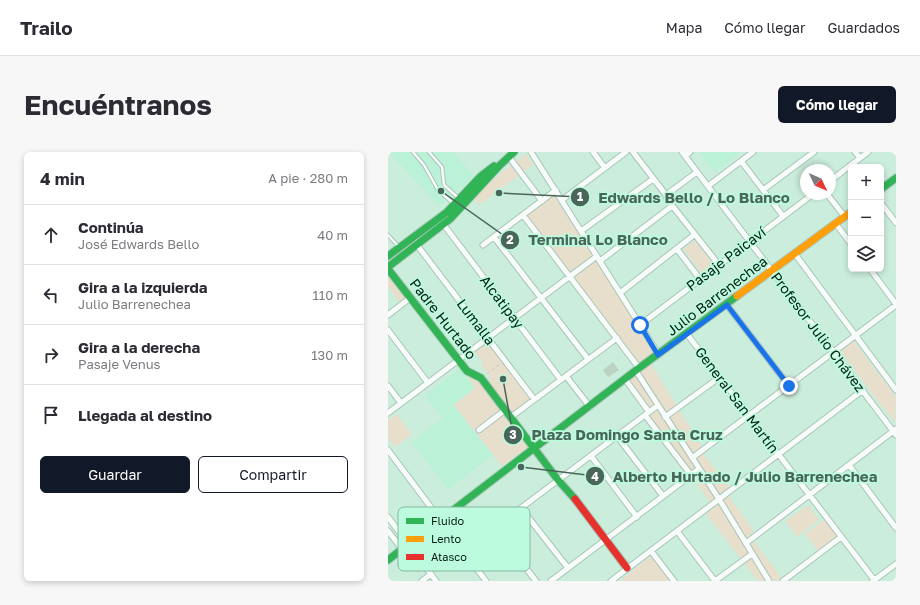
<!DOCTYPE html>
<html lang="es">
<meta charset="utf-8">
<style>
body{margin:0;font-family:"Golos Text",sans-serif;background:#f7f7f7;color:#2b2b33}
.controls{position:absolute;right:12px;top:12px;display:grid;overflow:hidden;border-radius:6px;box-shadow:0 2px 6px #0003}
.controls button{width:36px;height:36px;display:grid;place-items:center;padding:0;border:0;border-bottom:1px solid #e1e1e2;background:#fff;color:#2b2b33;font:20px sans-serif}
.compass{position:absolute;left:412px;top:12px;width:36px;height:36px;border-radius:50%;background:#fff;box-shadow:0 2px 6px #0003;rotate:134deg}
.stop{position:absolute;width:12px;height:12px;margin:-9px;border:3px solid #1a73e8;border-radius:50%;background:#fff}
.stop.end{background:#1a73e8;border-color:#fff;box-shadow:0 1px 4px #0008}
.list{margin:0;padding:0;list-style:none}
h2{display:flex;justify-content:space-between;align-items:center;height:52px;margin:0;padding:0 16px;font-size:17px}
h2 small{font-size:13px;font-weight:400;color:#7c7c81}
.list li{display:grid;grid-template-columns:26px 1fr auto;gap:12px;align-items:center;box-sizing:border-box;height:60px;padding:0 16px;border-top:1px solid #e1e1e2}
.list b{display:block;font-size:15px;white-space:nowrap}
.list p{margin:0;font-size:13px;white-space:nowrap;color:#7c7c81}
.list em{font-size:13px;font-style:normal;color:#7c7c81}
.actions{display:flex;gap:8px;padding:12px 16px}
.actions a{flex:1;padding:9px 0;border:1px solid #111827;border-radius:6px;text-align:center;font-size:14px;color:#111827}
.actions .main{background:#111827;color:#fff}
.icon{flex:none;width:22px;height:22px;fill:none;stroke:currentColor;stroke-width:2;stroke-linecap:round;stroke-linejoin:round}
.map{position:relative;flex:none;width:508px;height:429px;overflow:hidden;border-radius:6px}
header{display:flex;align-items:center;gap:24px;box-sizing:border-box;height:56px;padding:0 20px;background:#fff;border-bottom:1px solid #e1e1e2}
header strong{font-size:19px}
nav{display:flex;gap:22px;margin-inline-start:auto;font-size:14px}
.intro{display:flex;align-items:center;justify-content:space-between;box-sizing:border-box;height:96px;padding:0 24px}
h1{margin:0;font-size:28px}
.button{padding:10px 18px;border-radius:6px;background:#111827;color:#fff;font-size:14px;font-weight:700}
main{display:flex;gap:24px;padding:0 24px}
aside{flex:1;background:#fff;border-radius:6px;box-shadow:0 2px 6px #0003}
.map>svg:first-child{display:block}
</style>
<header>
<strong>Trailo</strong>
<nav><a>Mapa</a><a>Cómo llegar</a><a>Guardados</a></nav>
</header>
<div class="intro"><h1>Encuéntranos</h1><a class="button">Cómo llegar</a></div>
<main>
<aside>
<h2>4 min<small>A pie · 280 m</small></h2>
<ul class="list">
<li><svg class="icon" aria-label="ahead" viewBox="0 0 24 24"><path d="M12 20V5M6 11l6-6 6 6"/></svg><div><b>Continúa</b><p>José Edwards Bello</p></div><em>40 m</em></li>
<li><svg class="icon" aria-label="left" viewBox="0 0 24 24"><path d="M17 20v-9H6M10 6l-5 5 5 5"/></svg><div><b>Gira a la izquierda</b><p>Julio Barrenechea</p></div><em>110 m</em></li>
<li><svg class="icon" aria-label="right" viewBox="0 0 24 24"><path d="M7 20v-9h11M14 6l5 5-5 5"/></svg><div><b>Gira a la derecha</b><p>Pasaje Venus</p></div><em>130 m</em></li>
<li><svg class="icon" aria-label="arrive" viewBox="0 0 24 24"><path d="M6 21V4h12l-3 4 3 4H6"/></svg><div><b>Llegada al destino</b></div></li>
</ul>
<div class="actions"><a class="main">Guardar</a><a>Compartir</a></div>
</aside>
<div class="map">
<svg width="508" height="429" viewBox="0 0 508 429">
<rect width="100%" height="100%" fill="#caeddc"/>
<!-- built -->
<path fill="#baf1d7" d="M1,0h64l22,25 -36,29z
M311,0h43l-27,20z
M72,216l16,20 -22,17 39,50 -45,34 -36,-47 31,-24 -18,-22z"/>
<!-- green -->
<path fill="#e7decc" d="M138,2l7,11 -54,40 -5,-7 17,-17z
M166,41l102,160 -15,10h-3l-114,-147z
M307,88l18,24 -12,9 -18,-24z
M0,122l19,24 -7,5 -12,-16z
M100,188l43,59 -19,14 -22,-29 -1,-9 -8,-10 2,-3 -9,-11z
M465,188l43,57 -1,26 -55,-71z
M263,212l51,83 -2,3 30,37 -5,4 29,40 -5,4 32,42 -4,4 -5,-2 -14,2 -52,-67 8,-6 -21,-30 3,-2 -46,-59 3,-3 -24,-34z
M78,223l12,6 23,30 -27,20 -20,-26 21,-17z
M117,261l24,31 -2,4 -25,18 -25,-32z
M9,262l15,21 -17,12 -7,-9v-18z
M420,353l11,15 -22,17 -12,-16z
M437,367l13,17 -20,15 -13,-17z
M263,404l20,25h-48l-1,-2z"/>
<!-- building -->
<path fill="#bad4c1" d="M225,210l6,8 -11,7 -5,-7z"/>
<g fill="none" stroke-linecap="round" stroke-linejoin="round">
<defs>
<path id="lane" d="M25,0l11,13 14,25 15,13
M41,0l13,15 2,18 21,19
M0,83l10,11"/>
<path id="street" d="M143,0l128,203
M205,0l12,16
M245,0l33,43 1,4 52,66
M294,0l214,283
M467,0l5,6
M297,4l5,-4
M121,5l33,44
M353,9l42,55
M442,29l38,-29
M320,34l45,-34
M375,38l51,-38
M439,42l18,23
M278,43l31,-23
M174,48l64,-48
M493,51l15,20
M135,63l116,153
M448,72l15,20
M56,73l117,155
M193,79l72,-52
M106,85l94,122
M29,93l117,154
M95,93l73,-55
M289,97l23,30
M407,102l101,136
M212,109l72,-55
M482,117l26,35
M232,141l74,-58
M339,153l62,81
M0,163l22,-17
M252,173l173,-131
M0,178l40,53
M299,182l188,247
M248,219l83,128 50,82
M178,224l24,31
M237,227l24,33
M0,234l13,17
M0,261l209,-157
M257,263l46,60
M123,265l106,-79
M277,265l55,-40
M91,278l26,-20
M229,284l46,60
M0,298l98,131
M203,304l46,61
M304,306l204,-153
M461,313l47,63
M133,356l47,60
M0,365l48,64
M107,376l41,53
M0,379l14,18
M289,379l38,50
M101,380l168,-126
M358,391l150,-114
M263,399l23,30
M34,429l9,-7
M163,429l148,-112
M223,429l252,-191
M327,429l37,-27
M395,429l58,-44
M485,429l23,-17"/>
<path id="fast" d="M493,37l15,-11
M0,104l59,-44 34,-36 13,-10
M0,115l62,-48 49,-53 15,-14
M0,117l79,102 14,7 77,102 17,19
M0,408l251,-192 98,-72"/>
<path id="slow" d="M349,144l114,-84"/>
<path id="jam" d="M187,347l52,69"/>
</defs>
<!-- lane casing -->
<use href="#lane" stroke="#a9c5b8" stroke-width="4.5"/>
<!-- street casing -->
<use href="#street" stroke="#a9c5b8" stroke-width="7"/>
<!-- fast casing -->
<use href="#fast" stroke="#a9c5b8" stroke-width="9"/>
<!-- slow casing -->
<use href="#slow" stroke="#a9c5b8" stroke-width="9"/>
<!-- jam casing -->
<use href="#jam" stroke="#a9c5b8" stroke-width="9"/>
<!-- path -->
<path stroke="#c3cec8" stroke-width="1" stroke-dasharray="3 3" stroke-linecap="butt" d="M99,222l13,-10
M18,403l14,20"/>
<!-- lane -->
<use href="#lane" stroke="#f7fcfa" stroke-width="2.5"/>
<!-- street -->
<use href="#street" stroke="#f7fcfa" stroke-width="5"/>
<!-- fast -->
<use href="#fast" stroke="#30b455" stroke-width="7"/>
<!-- slow -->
<use href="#slow" stroke="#ff9f0a" stroke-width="7"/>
<!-- jam -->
<use href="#jam" stroke="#e5322d" stroke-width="7"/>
</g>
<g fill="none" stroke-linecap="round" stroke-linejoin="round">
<!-- route -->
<path stroke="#1a73e8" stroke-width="5" d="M252,173l18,30 69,-50 62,81"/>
</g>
<g text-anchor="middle" stroke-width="3.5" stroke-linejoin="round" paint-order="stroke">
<!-- street labels -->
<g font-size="14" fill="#051e14" stroke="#bcfbdd">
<text transform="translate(338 107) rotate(-37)" y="5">Pasaje Paicaví</text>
<text transform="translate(329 144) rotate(-37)" y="5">Julio Barrenechea</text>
<text transform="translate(114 150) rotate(53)" y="5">Alcatipay</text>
<text transform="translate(55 167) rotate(52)" y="5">Padre Hurtado</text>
<text transform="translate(88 170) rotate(53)" y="5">Lumalla</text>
<text transform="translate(430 180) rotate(53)" y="5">Profesor Julio Chávez</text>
<text transform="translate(349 248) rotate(53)" y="5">General San Martín</text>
</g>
</g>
<!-- legend -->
<rect x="10" y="355" width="132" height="64" rx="6" fill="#bcfbdd" stroke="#85b9a1" stroke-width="1"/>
<rect x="18" y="366" width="18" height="6" fill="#30b455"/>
<rect x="18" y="384" width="18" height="6" fill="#ff9f0a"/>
<rect x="18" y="402" width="18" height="6" fill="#e5322d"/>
<g font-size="11" fill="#051e14">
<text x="43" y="373">Fluido</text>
<text x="43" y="391">Lento</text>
<text x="43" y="409">Atasco</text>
</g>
<!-- callouts -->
<path fill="none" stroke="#4a665a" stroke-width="1.5" d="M111 41L192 45M53 39L122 88M115 227L125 283M133 315L207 324"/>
<g fill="#4a665a" stroke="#bcfbdd" stroke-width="1.5">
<circle cx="111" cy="41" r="4"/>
<circle cx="53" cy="39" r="4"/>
<circle cx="115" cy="227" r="4"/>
<circle cx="133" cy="315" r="4"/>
<circle cx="192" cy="45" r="10"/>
<circle cx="122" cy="88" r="10"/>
<circle cx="125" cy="283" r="10"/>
<circle cx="207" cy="324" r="10"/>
</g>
<g font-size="12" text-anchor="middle" font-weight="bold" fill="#fff">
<text x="192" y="49">1</text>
<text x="122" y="92">2</text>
<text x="125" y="287">3</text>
<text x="207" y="329">4</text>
</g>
<g font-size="15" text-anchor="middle" font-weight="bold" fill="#4a665a" stroke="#bcfbdd" stroke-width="3.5" stroke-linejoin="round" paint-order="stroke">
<text x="306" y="51">Edwards Bello / Lo Blanco</text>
<text x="210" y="93">Terminal Lo Blanco</text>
<text x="239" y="288">Plaza Domingo Santa Cruz</text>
<text x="357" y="330">Alberto Hurtado / Julio Barrenechea</text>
</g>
</svg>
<div class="controls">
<button>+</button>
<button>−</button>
<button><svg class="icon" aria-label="layers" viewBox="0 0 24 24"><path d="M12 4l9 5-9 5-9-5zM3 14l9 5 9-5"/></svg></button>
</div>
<svg class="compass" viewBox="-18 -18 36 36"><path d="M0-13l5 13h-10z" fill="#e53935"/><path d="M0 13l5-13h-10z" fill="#7c7c81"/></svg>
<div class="stop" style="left:252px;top:173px"></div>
<div class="stop end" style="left:401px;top:234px"></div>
</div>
</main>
